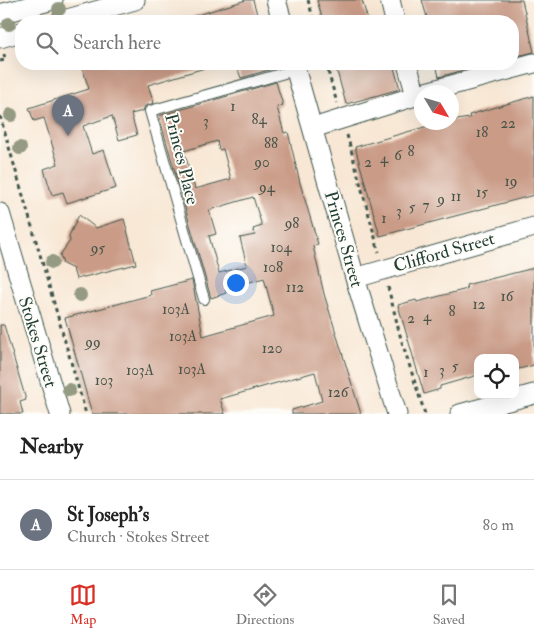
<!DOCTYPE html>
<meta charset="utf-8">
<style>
body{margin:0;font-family:"IM FELL Double Pica",serif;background:#f6f6f6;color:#222}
.controls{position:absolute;right:15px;bottom:15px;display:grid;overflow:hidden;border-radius:10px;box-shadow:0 5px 20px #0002}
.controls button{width:45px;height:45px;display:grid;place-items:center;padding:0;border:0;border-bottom:1px solid #e0e0e0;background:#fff;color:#222;font:25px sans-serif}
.compass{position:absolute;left:414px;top:85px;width:45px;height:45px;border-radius:50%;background:#fff;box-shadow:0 5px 20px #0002;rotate:128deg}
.you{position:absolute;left:235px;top:282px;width:18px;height:18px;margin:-12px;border:4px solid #fff;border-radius:50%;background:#1a73e8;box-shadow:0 0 0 8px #1a73e833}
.badge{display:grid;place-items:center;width:32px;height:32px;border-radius:50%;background:#d93025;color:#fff;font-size:16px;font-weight:700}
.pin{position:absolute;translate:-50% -41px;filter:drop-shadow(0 1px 2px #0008)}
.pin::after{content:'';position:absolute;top:26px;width:18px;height:15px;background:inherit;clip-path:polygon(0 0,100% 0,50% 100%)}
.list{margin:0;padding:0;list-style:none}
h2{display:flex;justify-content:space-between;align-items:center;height:65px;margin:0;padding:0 20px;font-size:21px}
h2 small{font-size:16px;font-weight:400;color:#767676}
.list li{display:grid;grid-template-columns:32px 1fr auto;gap:15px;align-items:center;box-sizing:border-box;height:90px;padding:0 20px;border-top:1px solid #e0e0e0}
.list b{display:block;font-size:19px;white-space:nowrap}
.list p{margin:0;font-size:16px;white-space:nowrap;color:#767676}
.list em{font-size:16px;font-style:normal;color:#767676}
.icon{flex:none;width:28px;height:28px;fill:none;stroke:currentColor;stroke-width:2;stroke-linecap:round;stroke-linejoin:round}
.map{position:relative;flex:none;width:534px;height:414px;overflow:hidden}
.search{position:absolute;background:#fff;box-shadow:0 5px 20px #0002;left:15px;right:15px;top:15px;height:55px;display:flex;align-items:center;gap:12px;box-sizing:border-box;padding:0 18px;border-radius:20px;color:#767676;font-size:19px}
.sheet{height:155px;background:#fff}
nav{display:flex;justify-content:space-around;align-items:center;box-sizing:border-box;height:70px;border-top:1px solid #e0e0e0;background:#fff;font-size:14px;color:#767676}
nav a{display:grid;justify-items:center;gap:2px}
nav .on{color:#d93025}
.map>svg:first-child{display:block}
</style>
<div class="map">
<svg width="534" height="414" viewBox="0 0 534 414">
<rect width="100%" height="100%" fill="#fdfcf7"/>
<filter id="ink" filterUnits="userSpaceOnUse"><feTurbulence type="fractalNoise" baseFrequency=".02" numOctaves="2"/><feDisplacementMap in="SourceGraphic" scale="10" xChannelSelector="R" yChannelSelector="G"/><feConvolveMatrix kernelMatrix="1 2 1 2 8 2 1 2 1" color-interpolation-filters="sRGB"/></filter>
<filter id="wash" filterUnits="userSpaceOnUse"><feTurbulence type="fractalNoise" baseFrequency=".0096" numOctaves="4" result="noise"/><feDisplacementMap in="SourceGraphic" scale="20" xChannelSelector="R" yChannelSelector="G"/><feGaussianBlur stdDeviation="1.12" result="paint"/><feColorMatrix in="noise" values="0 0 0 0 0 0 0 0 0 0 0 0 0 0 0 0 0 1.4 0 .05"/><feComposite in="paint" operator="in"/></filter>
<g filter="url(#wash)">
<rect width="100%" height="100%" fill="#f8e7d4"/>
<g id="blocks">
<!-- building -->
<path fill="#ca9c88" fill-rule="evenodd" d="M246,0h7l6,21h-71v-3z
M317,0h45l6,21h-45z
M422,0h100l12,52 -21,5v-36h-85z
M81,64h126l1,3 -60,18 6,18 -9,3 -2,5 -12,3 6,21 -18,5 -7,-24 -29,10 9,28 12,-4 12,38 -49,15 -4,-11 -11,3 -8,-26 14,-5 -14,-46 -10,3 -5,-13 60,-19z
M236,64h35l1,5 -31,9z
M335,64h58l7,25 -54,15z
M436,64h45l1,1 -43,12z
M276,82l7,23 -6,2 7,26 4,-1 12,51 18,61 -5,2 11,48 37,120h-69v-4l30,-9 -7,-29 -95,27 5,15h-133l-27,-96 86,-23 -1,-4 42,-11 11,56 71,-20 -10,-38 -39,11 1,4 -15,5 -52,-182zM217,141l2,9 4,-1 8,30 -36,10 -11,-38zM253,197l9,29 -9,3 2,6 -15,3 7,28 -28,7 -10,-37 7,-2 -7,-24z
M534,96v99l-154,41 -25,-89 87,-25 28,-4 -1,-3z
M79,215l17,13 28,-9 12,45 -60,15 -3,-10 -10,-5 -3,-9 10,-14 -1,-5z
M534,268v97l-19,5v-12h-37v17l-38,11v3l-16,5 -26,-89 18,-5 1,2 50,-13 -1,-4z
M0,325h4l22,75 -6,2 3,12h-23z"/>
</g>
</g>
<g filter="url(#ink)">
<use href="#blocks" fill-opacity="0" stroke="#40564c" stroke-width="1"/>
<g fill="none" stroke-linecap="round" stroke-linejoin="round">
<defs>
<path id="service" d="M204,299l-54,-188 145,-41"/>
<path id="minor" d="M276,0l6,21
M390,0l5,21
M0,14l53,-14
M60,21l75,-21
M0,38l21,-6
M294,64l61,214 42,136
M407,64l9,31
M426,92l108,-29
M313,128l109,-34
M0,213l60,201
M355,278l179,-51
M460,414l74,-20"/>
</defs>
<!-- service casing -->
<use href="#service" stroke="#40564c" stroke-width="12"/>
<!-- minor casing -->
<use href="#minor" stroke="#40564c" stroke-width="21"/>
<!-- path -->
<path stroke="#40564c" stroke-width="3" stroke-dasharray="4 4" stroke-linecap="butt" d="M308,0l6,21
M0,61l5,-1 -1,-6
M326,64l11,39
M0,116l86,298
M347,135l32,117
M388,287l13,52 24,75"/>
<!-- service -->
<use href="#service" stroke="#fff" stroke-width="10"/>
<!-- minor -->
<use href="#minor" stroke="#fff" stroke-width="19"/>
</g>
<!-- trees -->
<g fill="#949b82">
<circle cx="59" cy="9" r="7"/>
<circle cx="9" cy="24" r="7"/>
<circle cx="11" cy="115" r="7"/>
<circle cx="20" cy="148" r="7"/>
<circle cx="52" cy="262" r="7"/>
<circle cx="80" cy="295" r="7"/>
<circle cx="69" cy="390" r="7"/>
</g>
</g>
<g text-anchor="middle" stroke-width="4" stroke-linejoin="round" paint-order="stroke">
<!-- number labels -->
<g font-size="15" fill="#4a5549">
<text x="233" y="111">1</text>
<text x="259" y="124">84</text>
<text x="206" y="126">3</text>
<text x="508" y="128">22</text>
<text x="482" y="137">18</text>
<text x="271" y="148">88</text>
<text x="411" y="156">8</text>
<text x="398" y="160">6</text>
<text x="384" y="163">4</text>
<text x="262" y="167">90</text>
<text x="368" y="167">2</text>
<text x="511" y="186">19</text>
<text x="267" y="192">94</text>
<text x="482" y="197">15</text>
<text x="456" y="201">11</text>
<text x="441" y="204">9</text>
<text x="426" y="210">7</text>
<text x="412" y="212">5</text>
<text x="399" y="216">3</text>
<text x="384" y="223">1</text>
<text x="292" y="228">98</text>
<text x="281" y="252">104</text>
<text x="98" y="253">95</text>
<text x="273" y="272">108</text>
<text x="295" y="292">112</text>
<text x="507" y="301">16</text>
<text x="479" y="309">12</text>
<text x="176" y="314">103A</text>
<text x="452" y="316">8</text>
<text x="427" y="321">4</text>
<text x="411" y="323">2</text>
<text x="183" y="341">103A</text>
<text x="93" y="347">99</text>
<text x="272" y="353">120</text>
<text x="455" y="371">5</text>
<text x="192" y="374">103A</text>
<text x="140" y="375">103A</text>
<text x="442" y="375">3</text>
<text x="426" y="377">1</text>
<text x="104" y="385">103</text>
<text x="338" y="397">126</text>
</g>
<!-- street labels -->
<g font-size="18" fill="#1f3d34" stroke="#fdfcf7">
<text transform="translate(182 159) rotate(76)" y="6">Princes Place</text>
<text transform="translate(344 239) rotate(74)" y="6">Princes Street</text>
<text transform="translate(444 252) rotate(-16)" y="6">Clifford Street</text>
<text transform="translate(38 342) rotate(73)" y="6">Stokes Street</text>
</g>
</g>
</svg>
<div class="controls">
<button><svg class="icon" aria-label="locate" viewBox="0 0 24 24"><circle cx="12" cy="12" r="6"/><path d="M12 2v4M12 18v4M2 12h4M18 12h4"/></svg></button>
</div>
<svg class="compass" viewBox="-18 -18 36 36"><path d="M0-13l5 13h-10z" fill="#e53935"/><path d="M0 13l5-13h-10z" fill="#767676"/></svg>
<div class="you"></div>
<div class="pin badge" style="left:68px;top:136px;background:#6b7280">A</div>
<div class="search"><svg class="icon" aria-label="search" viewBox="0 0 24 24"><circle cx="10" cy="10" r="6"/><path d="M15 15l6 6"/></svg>Search here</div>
</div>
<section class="sheet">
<h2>Nearby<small></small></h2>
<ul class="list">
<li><span class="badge" style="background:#6b7280">A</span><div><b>St Joseph's</b><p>Church · Stokes Street</p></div><em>80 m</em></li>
</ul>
</section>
<nav>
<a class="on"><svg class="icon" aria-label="map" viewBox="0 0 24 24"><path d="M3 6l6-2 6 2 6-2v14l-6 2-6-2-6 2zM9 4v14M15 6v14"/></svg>Map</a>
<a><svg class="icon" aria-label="directions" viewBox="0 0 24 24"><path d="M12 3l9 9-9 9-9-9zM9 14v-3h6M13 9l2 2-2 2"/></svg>Directions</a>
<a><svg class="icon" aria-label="saved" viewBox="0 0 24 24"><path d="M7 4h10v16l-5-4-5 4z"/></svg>Saved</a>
</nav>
